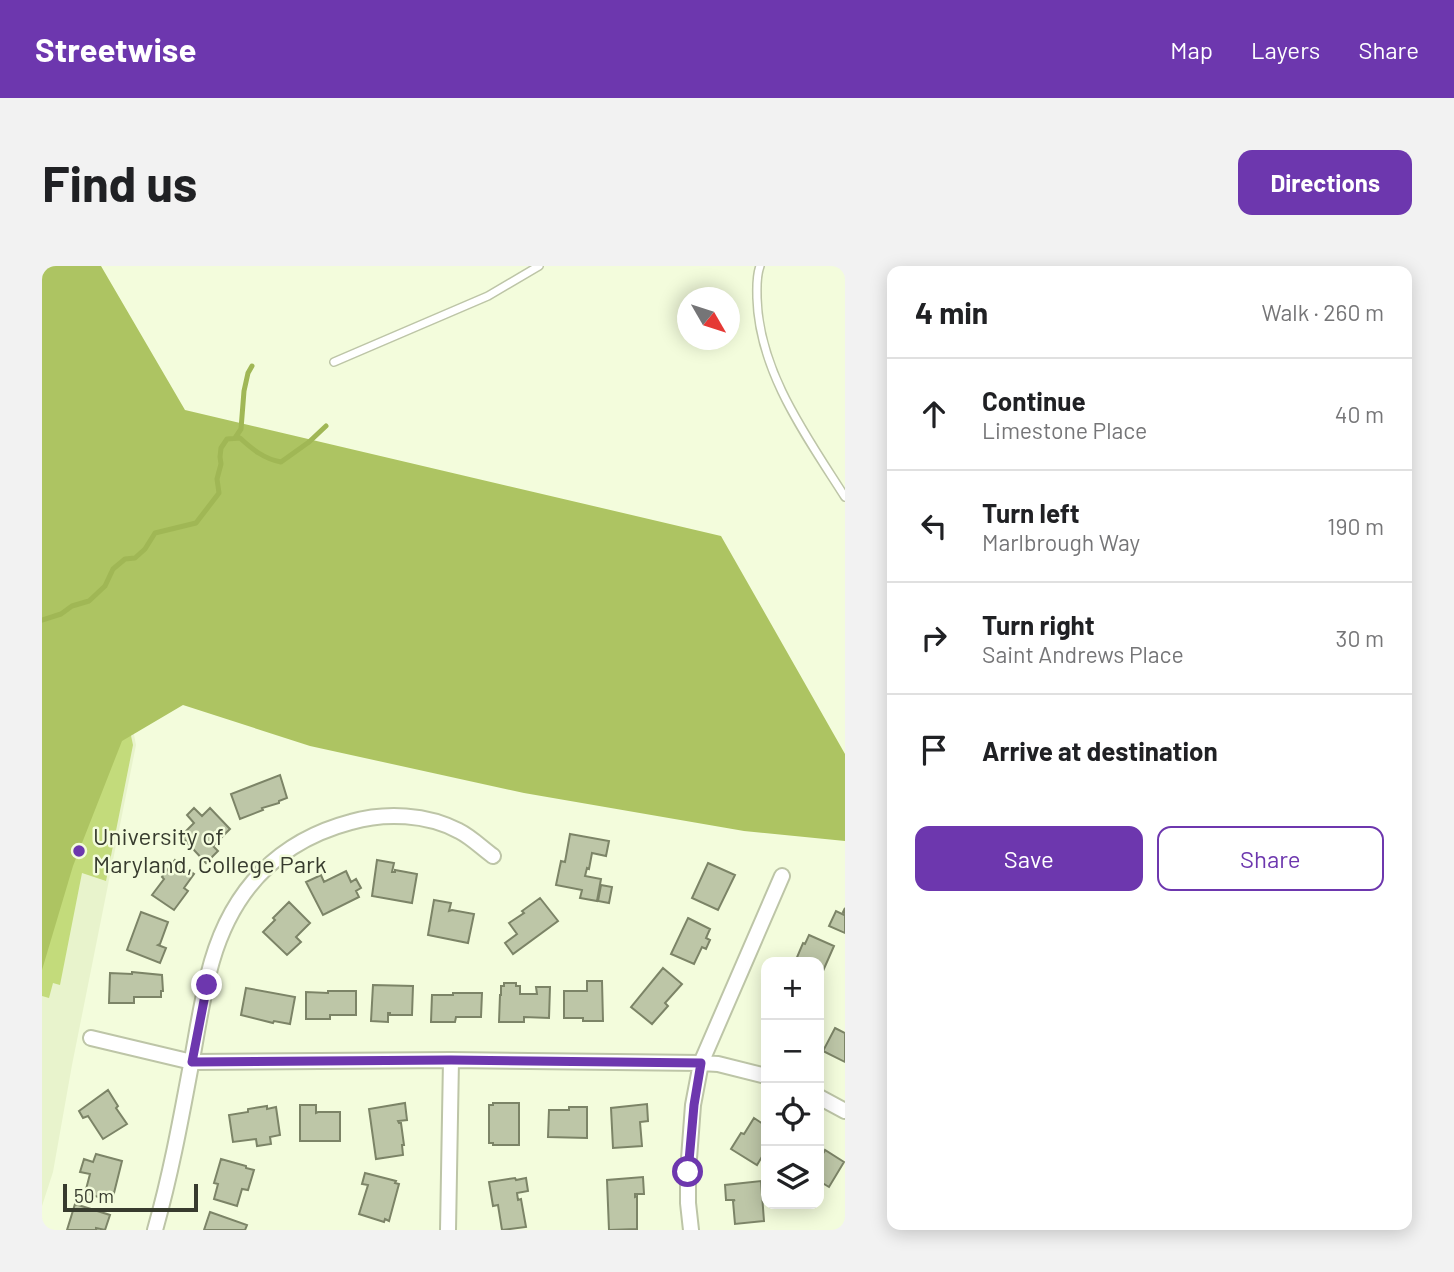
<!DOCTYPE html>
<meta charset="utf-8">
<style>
body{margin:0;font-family:Barlow,sans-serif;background:#f2f2f2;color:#202124}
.controls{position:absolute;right:21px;bottom:21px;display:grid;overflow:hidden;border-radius:14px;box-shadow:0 4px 18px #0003}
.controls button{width:63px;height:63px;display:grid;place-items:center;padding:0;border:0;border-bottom:2px solid #e0e0e0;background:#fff;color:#202124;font:35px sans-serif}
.compass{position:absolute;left:635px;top:21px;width:63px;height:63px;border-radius:50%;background:#fff;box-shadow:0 4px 18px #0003;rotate:129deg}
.scale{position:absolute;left:21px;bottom:18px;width:135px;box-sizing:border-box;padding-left:7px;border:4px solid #373b2e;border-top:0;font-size:19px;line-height:24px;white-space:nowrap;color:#373b2e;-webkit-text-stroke:5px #f3fcdc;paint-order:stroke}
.stop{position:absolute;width:21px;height:21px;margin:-16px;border:5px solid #6d37ae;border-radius:50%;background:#fff}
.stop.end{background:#6d37ae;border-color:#fff;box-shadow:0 2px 7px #0008}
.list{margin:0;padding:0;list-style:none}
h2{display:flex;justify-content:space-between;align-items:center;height:91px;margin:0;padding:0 28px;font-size:30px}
h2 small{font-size:23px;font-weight:400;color:#757577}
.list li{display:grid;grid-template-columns:46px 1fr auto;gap:21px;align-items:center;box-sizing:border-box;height:112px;padding:0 28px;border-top:2px solid #e0e0e0}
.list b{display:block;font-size:26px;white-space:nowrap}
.list p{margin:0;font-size:23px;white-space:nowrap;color:#757577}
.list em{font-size:23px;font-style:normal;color:#757577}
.actions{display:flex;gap:14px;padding:21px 28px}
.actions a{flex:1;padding:16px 0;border:2px solid #6d37ae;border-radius:14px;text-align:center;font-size:24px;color:#6d37ae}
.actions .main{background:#6d37ae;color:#fff}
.icon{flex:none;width:38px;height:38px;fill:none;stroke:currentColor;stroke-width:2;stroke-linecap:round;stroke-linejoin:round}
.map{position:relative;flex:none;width:803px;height:964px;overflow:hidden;border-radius:14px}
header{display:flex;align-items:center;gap:42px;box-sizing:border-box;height:98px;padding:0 35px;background:#6d37ae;color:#fff}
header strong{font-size:33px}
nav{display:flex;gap:38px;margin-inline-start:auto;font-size:24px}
.intro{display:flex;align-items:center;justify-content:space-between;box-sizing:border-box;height:168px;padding:0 42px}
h1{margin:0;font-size:49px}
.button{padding:18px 32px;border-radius:14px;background:#6d37ae;color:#fff;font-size:24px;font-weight:700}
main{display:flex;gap:42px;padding:0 42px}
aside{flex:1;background:#fff;border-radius:14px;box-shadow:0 4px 18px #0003}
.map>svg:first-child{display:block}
</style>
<header>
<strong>Streetwise</strong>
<nav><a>Map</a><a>Layers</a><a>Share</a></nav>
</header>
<div class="intro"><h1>Find us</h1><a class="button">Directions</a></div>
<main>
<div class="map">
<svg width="803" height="964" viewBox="0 0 803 964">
<rect width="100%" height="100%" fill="#f3fcdc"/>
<!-- built -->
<path fill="#e8f3cc" d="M0,157l61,152 33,170 -64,320 -19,107 -11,34z"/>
<!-- green -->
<path fill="#c3db7b" d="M0,183l55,125 36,171 -27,136 -24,-8 -22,112 -7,-2 -4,15 -7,-2z"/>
<!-- forest -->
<path fill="#adc462" d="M0,0h59l84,144 536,126 124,218v87l-101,-10 -220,-38 -214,-47 -127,-41 -61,36 -49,125 -31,104z"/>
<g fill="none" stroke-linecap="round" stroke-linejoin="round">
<!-- stream -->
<path stroke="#a0b755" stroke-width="5" d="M193,172l6,-9 3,-38 4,-18 4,-7
M0,354l19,-6 11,-8 17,-5 16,-15 8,-17 12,-10 10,-1 10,-9 10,-16 41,-10 23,-30 -2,-14 4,-15 -1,-7 1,-9 6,-9 13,-1c12,11 24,21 41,24l28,-20 17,-16"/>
</g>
<!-- building -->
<path fill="#bdc6a7" stroke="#7c8467" stroke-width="2" d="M238,509l7,23 -8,3v2l-17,5 1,2 -23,9 -9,-25z
M152,542l8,8 8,-8 20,21 -16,16h-2l6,6 -12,12 -25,-27 13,-13 -7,-8z
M528,568l39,7 -3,15 -14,-3 -3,16 -2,-1 -2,8 16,3 -4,22 -17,-3 2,-8 -26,-5 5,-24 4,1z
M133,594l19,14 -10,14 4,3 -14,19 -22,-15 12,-16 -2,-2z
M335,594l17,3 -2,9h3v-2l22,4 -5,29 -40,-7z
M666,597l27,12 -17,35 -26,-12z
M304,605l5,11 5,-3 5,9 -5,3 3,6 -36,18 -17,-33 15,-7 3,7z
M559,619l11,2 -3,16 -11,-2z
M498,632l18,23 -45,33 -8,-11 12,-9 -8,-11 15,-10 -2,-2z
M392,634l17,3 -2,8 3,-1 22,4 -6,29 -40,-8z
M247,636l21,21 -14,14 5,5 -14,13 -24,-23 12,-12 -2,-2z
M803,642v25l-16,-7 7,-15 8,4 1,-2 -2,-1z
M99,646l27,10 -8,22 -2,1 8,3 -6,15 -33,-13z
M646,652l22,11 -4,9 4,2 -4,9 -4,-2 -8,17 -23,-10z
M767,669l25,11 -15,34v-18h-24l8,-19 2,1z
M621,702l19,16 -17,19 3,3 -16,18 -21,-17z
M90,706l30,3 1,16h-2v6h-27v6h-25l1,-30 22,1z
M545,715h15l1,40h-20v-3h-19v-27h23z
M462,717h12v3h4v8h17l-1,-7h14l-1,31 -25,-1v5h-25l1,-27h1v-9h3z
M331,719l40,1 -1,29h-22v-2h-2v9l-17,-1z
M204,722l49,9 -5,27 -16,-3 -1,2 -32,-8z
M286,725h28v24h-26v4h-24v-27l22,1z
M411,727h29l-1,24h-25l-1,5h-24l1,-27h21z
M793,762l10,5v29l-22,-11z
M66,824l10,16 -2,2 11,16 -24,15 -15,-23 -5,2 -4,-7z
M363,837l2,17 -9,1 1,2h2l3,22h-2l1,10 -27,4 -7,-50z
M451,837h26v42h-26v-2h-4v-38h4z
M605,838l1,17 -8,1 2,24 -29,2 -2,-40z
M258,839h16v8l2,-1h22v29h-40z
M225,840v3l9,-2 4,28 -10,2 1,7 -14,2 -1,-7 -23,3 -4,-27 19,-3v-3z
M527,841h18v31l-39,-1 1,-27h20z
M712,852l12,8v24l-9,15 -26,-16 10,-16 3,1z
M777,883l5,3 1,-2 19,12 -15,25 -10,-6z
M54,888l26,7 -10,40 -27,-8 5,-19 -10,-2 4,-13 9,3z
M179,893l25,7v2l8,2 -6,20 -6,-1 -5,17 -23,-7 4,-15 -4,-1z
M323,907l31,8 -1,2 4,1 -10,37 -4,-2 -1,3 -25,-8 9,-29 -6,-1z
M601,911l1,17h-9v3l2,-1v33l-28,1 -2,-50z
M473,912l1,2 10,-2 2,13 -11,2 1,7 3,-1 5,28 -24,3 -4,-25 -5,1 -4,-24z
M719,915l3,40 -29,3 -2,-23 2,-1h-9l-1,-15z
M33,938l35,11 -5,15 -9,-2v2h-29z
M168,946l37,13 -2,5h-41z"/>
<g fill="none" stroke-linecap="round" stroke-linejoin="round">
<defs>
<path id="service" d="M718,0c-4,11 -3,20 -3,32 2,74 50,139 88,199
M292,96l154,-66 51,-30"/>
<path id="minor" d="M49,772l101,24 259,-2 250,3 17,1 48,12
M777,831l26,14
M113,964c15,-53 25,-106 35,-160 7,-36 12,-74 22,-109 21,-72 67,-120 139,-139 34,-10 76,-8 108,9 12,6 23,17 34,25
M406,964l3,-170
M649,964l-3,-27v-31l5,-67 8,-42 81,-187"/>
</defs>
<!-- service casing -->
<use href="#service" stroke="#bdc5a7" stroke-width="10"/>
<!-- minor casing -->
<use href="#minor" stroke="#bdc5a7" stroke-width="18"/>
<!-- service -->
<use href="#service" stroke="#fff" stroke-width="7"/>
<!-- minor -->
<use href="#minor" stroke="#fff" stroke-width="14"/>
</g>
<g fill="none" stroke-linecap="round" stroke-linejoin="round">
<!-- route -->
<path stroke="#6d37ae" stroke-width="9" d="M165,719l-15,77 259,-2 250,3 -7,42 -6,67"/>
</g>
<!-- markers -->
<circle fill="#6d37ae" stroke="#f3fcdc" stroke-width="2.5" cx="37" cy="585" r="7"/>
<g text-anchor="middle" stroke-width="5" stroke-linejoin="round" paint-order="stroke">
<!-- poi labels -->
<g font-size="24" fill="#373b2e" stroke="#f3fcdc" text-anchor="start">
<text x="51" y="579">University of<tspan x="51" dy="28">Maryland, College Park</tspan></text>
</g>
</g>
</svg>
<div class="controls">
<button>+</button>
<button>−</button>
<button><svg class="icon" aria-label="locate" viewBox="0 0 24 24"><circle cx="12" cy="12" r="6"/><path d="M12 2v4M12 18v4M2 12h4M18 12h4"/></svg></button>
<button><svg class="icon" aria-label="layers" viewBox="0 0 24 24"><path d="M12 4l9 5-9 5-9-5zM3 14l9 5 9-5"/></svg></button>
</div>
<svg class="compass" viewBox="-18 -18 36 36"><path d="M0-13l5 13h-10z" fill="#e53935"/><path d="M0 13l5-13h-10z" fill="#757577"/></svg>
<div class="scale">50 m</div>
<div class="stop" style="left:646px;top:906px"></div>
<div class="stop end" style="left:165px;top:719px"></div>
</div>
<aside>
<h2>4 min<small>Walk · 260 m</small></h2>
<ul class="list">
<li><svg class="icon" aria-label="ahead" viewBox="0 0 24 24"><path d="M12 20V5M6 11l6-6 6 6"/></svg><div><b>Continue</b><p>Limestone Place</p></div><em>40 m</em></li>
<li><svg class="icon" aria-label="left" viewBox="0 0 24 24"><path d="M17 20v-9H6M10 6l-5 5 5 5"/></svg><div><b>Turn left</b><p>Marlbrough Way</p></div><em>190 m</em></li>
<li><svg class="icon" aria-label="right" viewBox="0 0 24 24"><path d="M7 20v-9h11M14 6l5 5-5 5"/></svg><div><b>Turn right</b><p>Saint Andrews Place</p></div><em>30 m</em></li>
<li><svg class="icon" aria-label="arrive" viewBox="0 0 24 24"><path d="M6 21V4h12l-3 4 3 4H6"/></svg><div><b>Arrive at destination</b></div></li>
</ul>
<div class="actions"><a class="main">Save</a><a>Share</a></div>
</aside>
</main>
